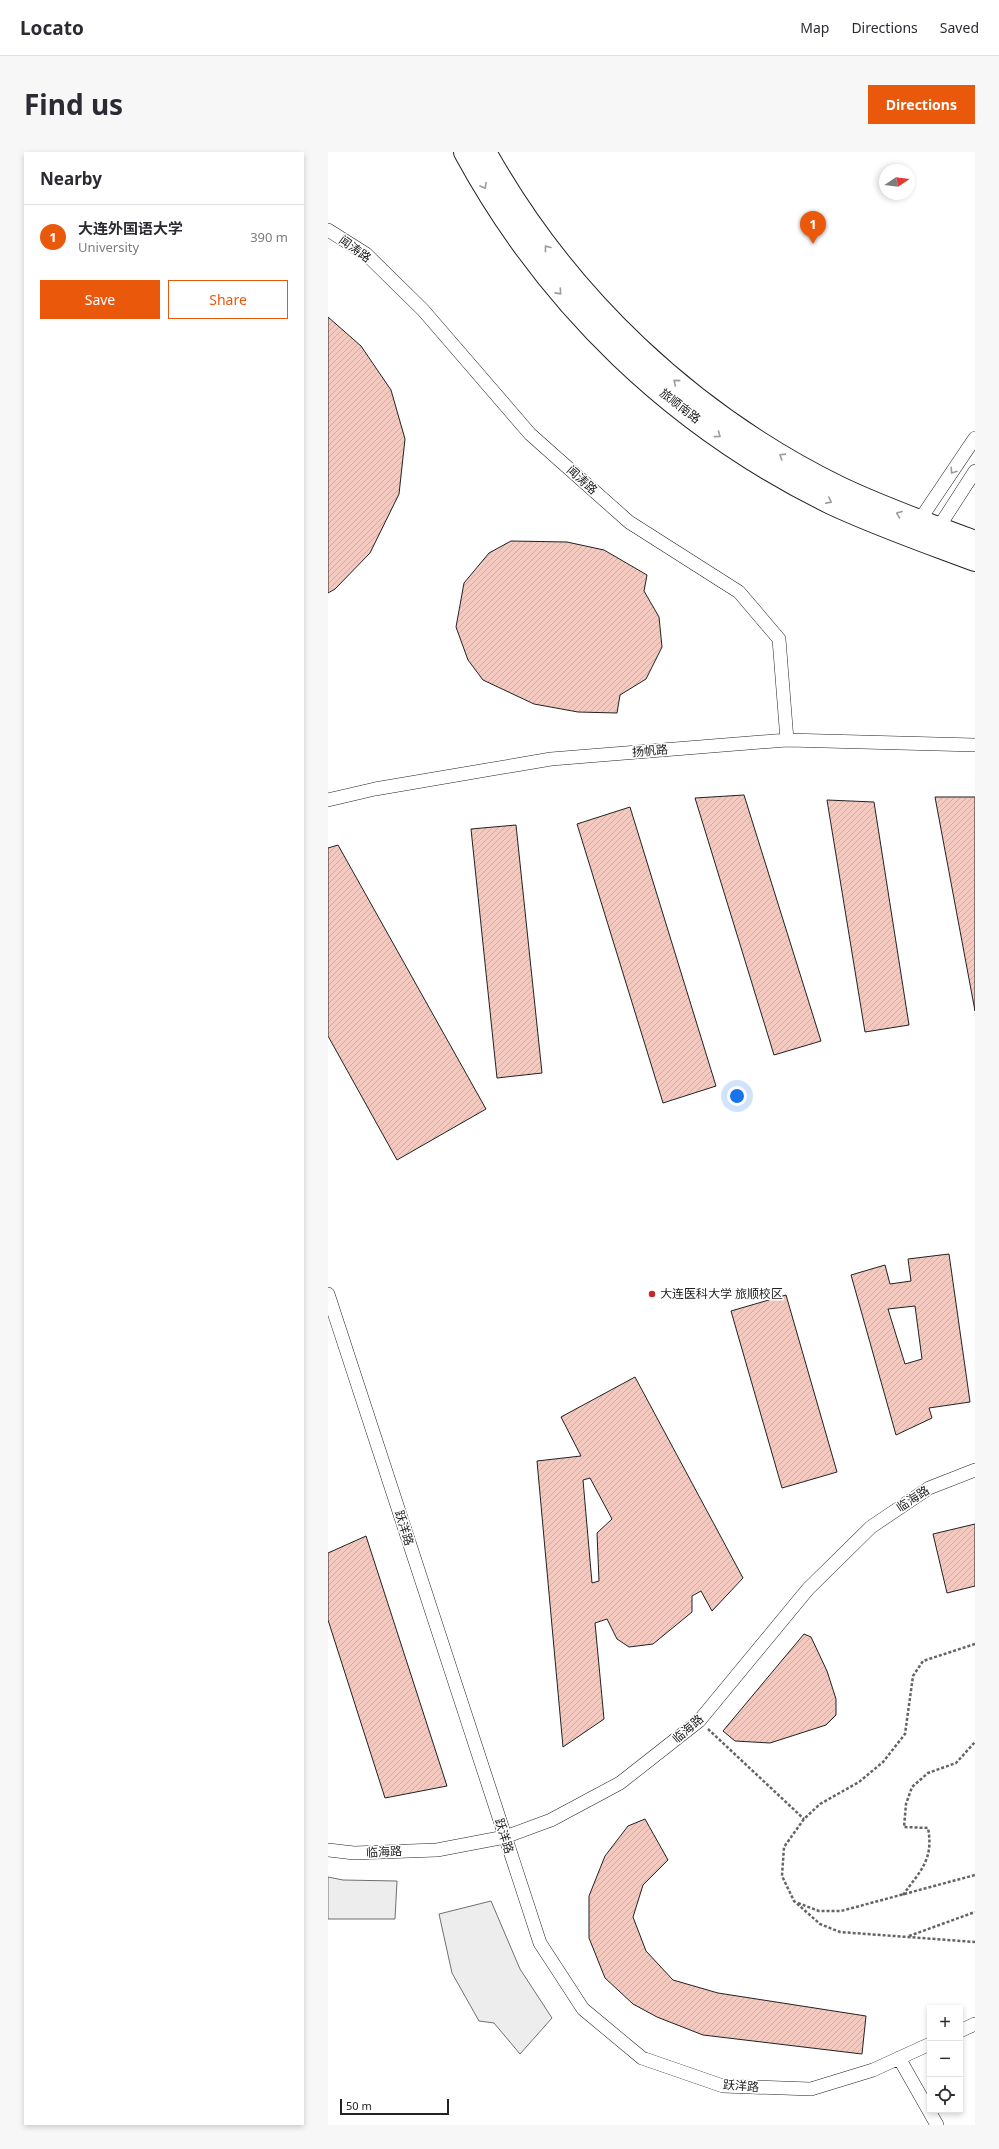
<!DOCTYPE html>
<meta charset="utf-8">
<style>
body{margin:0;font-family:"Noto Sans","Noto Sans SC",sans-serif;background:#f7f7f7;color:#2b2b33}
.controls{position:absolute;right:12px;bottom:12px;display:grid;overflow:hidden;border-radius:0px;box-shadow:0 2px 6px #0003}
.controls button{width:36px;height:36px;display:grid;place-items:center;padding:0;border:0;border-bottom:1px solid #e1e1e2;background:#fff;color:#2b2b33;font:20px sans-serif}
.compass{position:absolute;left:551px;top:12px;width:36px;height:36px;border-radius:50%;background:#fff;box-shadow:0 2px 6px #0003;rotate:77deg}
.scale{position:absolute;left:12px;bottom:10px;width:109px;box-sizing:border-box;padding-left:4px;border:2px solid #222;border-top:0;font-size:11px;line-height:14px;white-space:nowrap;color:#222;-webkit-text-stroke:3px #fff;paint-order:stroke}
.you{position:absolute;left:409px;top:944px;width:14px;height:14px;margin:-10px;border:3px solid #fff;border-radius:50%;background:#1a73e8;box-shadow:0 0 0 6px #1a73e833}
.badge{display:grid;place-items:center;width:26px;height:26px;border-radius:50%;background:#ea580c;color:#fff;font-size:13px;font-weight:700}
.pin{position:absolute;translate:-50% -33px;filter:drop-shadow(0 1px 2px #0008)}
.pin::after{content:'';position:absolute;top:21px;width:14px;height:12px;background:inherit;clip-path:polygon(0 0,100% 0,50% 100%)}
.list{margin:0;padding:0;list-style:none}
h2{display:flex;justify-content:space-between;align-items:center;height:52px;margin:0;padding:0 16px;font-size:17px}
h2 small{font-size:13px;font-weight:400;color:#7c7c81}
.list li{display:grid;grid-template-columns:26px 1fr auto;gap:12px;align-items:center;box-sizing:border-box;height:64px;padding:0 16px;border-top:1px solid #e1e1e2}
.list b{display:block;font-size:15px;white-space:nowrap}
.list p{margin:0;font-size:13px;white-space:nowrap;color:#7c7c81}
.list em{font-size:13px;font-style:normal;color:#7c7c81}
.actions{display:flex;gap:8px;padding:12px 16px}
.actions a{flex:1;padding:9px 0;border:1px solid #ea580c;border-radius:0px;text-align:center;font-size:14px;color:#ea580c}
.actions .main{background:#ea580c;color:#fff}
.icon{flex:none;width:22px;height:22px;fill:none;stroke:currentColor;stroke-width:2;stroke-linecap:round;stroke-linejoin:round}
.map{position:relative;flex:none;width:647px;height:1973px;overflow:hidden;border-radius:0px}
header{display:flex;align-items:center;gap:24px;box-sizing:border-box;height:56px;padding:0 20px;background:#fff;border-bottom:1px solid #e1e1e2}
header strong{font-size:19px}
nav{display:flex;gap:22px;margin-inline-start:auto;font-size:14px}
.intro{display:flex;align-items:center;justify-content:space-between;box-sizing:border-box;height:96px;padding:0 24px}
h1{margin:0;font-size:28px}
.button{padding:10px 18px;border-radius:0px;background:#ea580c;color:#fff;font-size:14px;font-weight:700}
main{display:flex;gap:24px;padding:0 24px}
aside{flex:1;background:#fff;border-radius:0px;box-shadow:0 2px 6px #0003}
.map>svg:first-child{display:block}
</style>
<header>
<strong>Locato</strong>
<nav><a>Map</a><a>Directions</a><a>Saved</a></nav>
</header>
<div class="intro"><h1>Find us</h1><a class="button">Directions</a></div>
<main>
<aside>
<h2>Nearby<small></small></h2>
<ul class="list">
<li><span class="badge">1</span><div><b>大连外国语大学</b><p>University</p></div><em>390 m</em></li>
</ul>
<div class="actions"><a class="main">Save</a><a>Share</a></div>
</aside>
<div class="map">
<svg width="647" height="1973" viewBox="0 0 647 1973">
<defs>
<pattern id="building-hatch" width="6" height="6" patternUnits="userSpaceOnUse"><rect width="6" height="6" fill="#f3c9c0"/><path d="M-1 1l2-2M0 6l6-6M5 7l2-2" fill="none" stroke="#d0aca5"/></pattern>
</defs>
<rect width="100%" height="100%" fill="#fff"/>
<!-- parking -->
<path fill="#ededed" stroke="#6f6f6f" d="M0,1725l15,3 54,1 -2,38h-67z
M163,1749l29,68 32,49 -32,36 -26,-31 -15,-2 -27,-48 -13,-59z"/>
<!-- building -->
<path fill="url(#building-hatch)" stroke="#222" fill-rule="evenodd" d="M0,165l33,29 30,44 14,49 -6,55 -29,59 -35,36 -7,4z
M183,389l56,1 37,8 43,25 -3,16 15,26 3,30 -16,32 -26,16 -3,18 -39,-1 -44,-8 -51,-24 -15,-20 -12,-33 8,-44 25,-30z
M416,643l77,246 -47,14 -79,-257z
M607,645h40v214z
M499,648l47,2 35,223 -44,7z
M302,655l86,279 -53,17 -86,-279z
M188,673l26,248 -45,5 -26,-249z
M10,693l148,264 -89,51 -69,-124v-188z
M621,1102l21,148 -41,6 3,10 -36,17 -45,-160 34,-10 5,19 21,-3 -3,-22zM587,1154l7,53 -17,5 -17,-55z
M458,1143l51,177 -55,16 -51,-177z
M307,1225l108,201 -31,33 -11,-20 -9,5v16l-39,32 -24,3 -12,-8 -10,-20 -12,4 9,96 -41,28 -26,-286 44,-5 -20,-39zM262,1326l22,41 -15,14 2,48 -7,2 -9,-103z
M647,1372v62l-28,7 -14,-59z
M38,1384l81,250 -62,12 -57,-178v-67z
M476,1482l7,3 16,34 9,28v16l-10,10 -56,18 -35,-2 -12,-10z
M317,1667l23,41 -25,25 -10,32 13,34 27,29 45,13 148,23 -4,38 -159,-19 -46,-18 -24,-13 -28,-26 -16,-40v-42l16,-40 23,-30z"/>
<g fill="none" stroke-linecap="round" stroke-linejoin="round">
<defs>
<path id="street" d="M0,78l38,24 57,56 107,124 99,88 110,70 40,47 8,101
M594,374l-3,-5 56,-83
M607,381l40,-62
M0,648l47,-11 176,-30 236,-19 188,5
M0,1142l212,649 43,66 59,49 81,28 88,3 62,-19 57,-26
M0,1698l26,3 83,-3 68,-13 46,-17 69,-37 79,-62 109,-132 63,-62 58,-39 46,-18
M632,1879l15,-7
M571,1906l38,67"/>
<path id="highway" d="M137,0c83,153 209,274 366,351 47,22 96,39 144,57
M157,0c81,145 206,263 355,336 44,21 90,37 135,54"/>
</defs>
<!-- street casing -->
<use href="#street" stroke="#222" stroke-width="14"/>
<!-- highway casing -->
<use href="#highway" stroke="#222" stroke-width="24"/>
<!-- path -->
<path stroke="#646464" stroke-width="2.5" stroke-dasharray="3 2" stroke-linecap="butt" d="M647,1492l-52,17 -10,15 -8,58 -22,28 -24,20 -39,22 -16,15 -20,28 -2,29 12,25 26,23 20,8 135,10
M380,1577l96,90
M575,1743c17,-24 31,-35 25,-67l-24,-1 2,-23 6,-17 16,-14 28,-10 19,-21
M470,1751l21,8h22l134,-36
M581,1784l66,-24"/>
<!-- street -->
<use href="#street" stroke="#fff" stroke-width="13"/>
<!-- highway -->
<use href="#highway" stroke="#fff" stroke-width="22"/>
</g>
<!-- one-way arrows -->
<defs><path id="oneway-chevron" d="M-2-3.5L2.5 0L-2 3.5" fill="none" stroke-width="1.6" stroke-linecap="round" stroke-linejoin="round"/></defs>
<g stroke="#9c9c9c">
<use href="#oneway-chevron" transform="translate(156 34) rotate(61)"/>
<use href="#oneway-chevron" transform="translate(219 96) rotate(-128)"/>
<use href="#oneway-chevron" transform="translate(231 140) rotate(48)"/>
<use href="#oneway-chevron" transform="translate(348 230) rotate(-140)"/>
<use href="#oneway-chevron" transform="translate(390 283) rotate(36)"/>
<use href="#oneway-chevron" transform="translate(454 304) rotate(-148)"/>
<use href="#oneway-chevron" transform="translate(625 319) rotate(124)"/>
<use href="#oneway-chevron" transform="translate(501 349) rotate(27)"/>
<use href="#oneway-chevron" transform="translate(571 362) rotate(-159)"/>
</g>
<!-- markers -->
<circle fill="#c62828" stroke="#fff" stroke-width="1.5" cx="324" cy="1142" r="4"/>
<g text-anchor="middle" stroke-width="3" stroke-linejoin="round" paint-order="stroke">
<!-- street labels -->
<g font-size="12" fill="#222" stroke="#fff">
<text transform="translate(27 97) rotate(36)" y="4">闻涛路</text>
<text transform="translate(352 254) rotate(38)" y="4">旅顺南路</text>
<text transform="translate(254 328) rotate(42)" y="4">闻涛路</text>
<text transform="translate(322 599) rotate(-5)" y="4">扬帆路</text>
<text transform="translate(585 1347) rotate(-33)" y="4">临海路</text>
<text transform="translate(76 1376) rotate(72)" y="4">跃洋路</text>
<text transform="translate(360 1577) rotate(-41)" y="4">临海路</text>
<text transform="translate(176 1684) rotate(72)" y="4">跃洋路</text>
<text transform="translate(56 1700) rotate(-3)" y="4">临海路</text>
<text transform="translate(413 1934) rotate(4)" y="4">跃洋路</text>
</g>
<!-- poi labels -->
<g font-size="12" fill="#222" stroke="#fff" text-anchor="start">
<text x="332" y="1146">大连医科大学 旅顺校区</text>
</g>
</g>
</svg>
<div class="controls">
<button>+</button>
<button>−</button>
<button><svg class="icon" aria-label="locate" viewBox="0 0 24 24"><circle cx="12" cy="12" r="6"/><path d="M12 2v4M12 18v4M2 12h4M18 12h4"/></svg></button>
</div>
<svg class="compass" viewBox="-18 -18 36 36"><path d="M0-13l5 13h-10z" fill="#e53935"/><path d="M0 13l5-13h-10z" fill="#7c7c81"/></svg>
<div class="scale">50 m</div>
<div class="you"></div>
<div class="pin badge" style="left:485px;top:92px">1</div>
</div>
</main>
